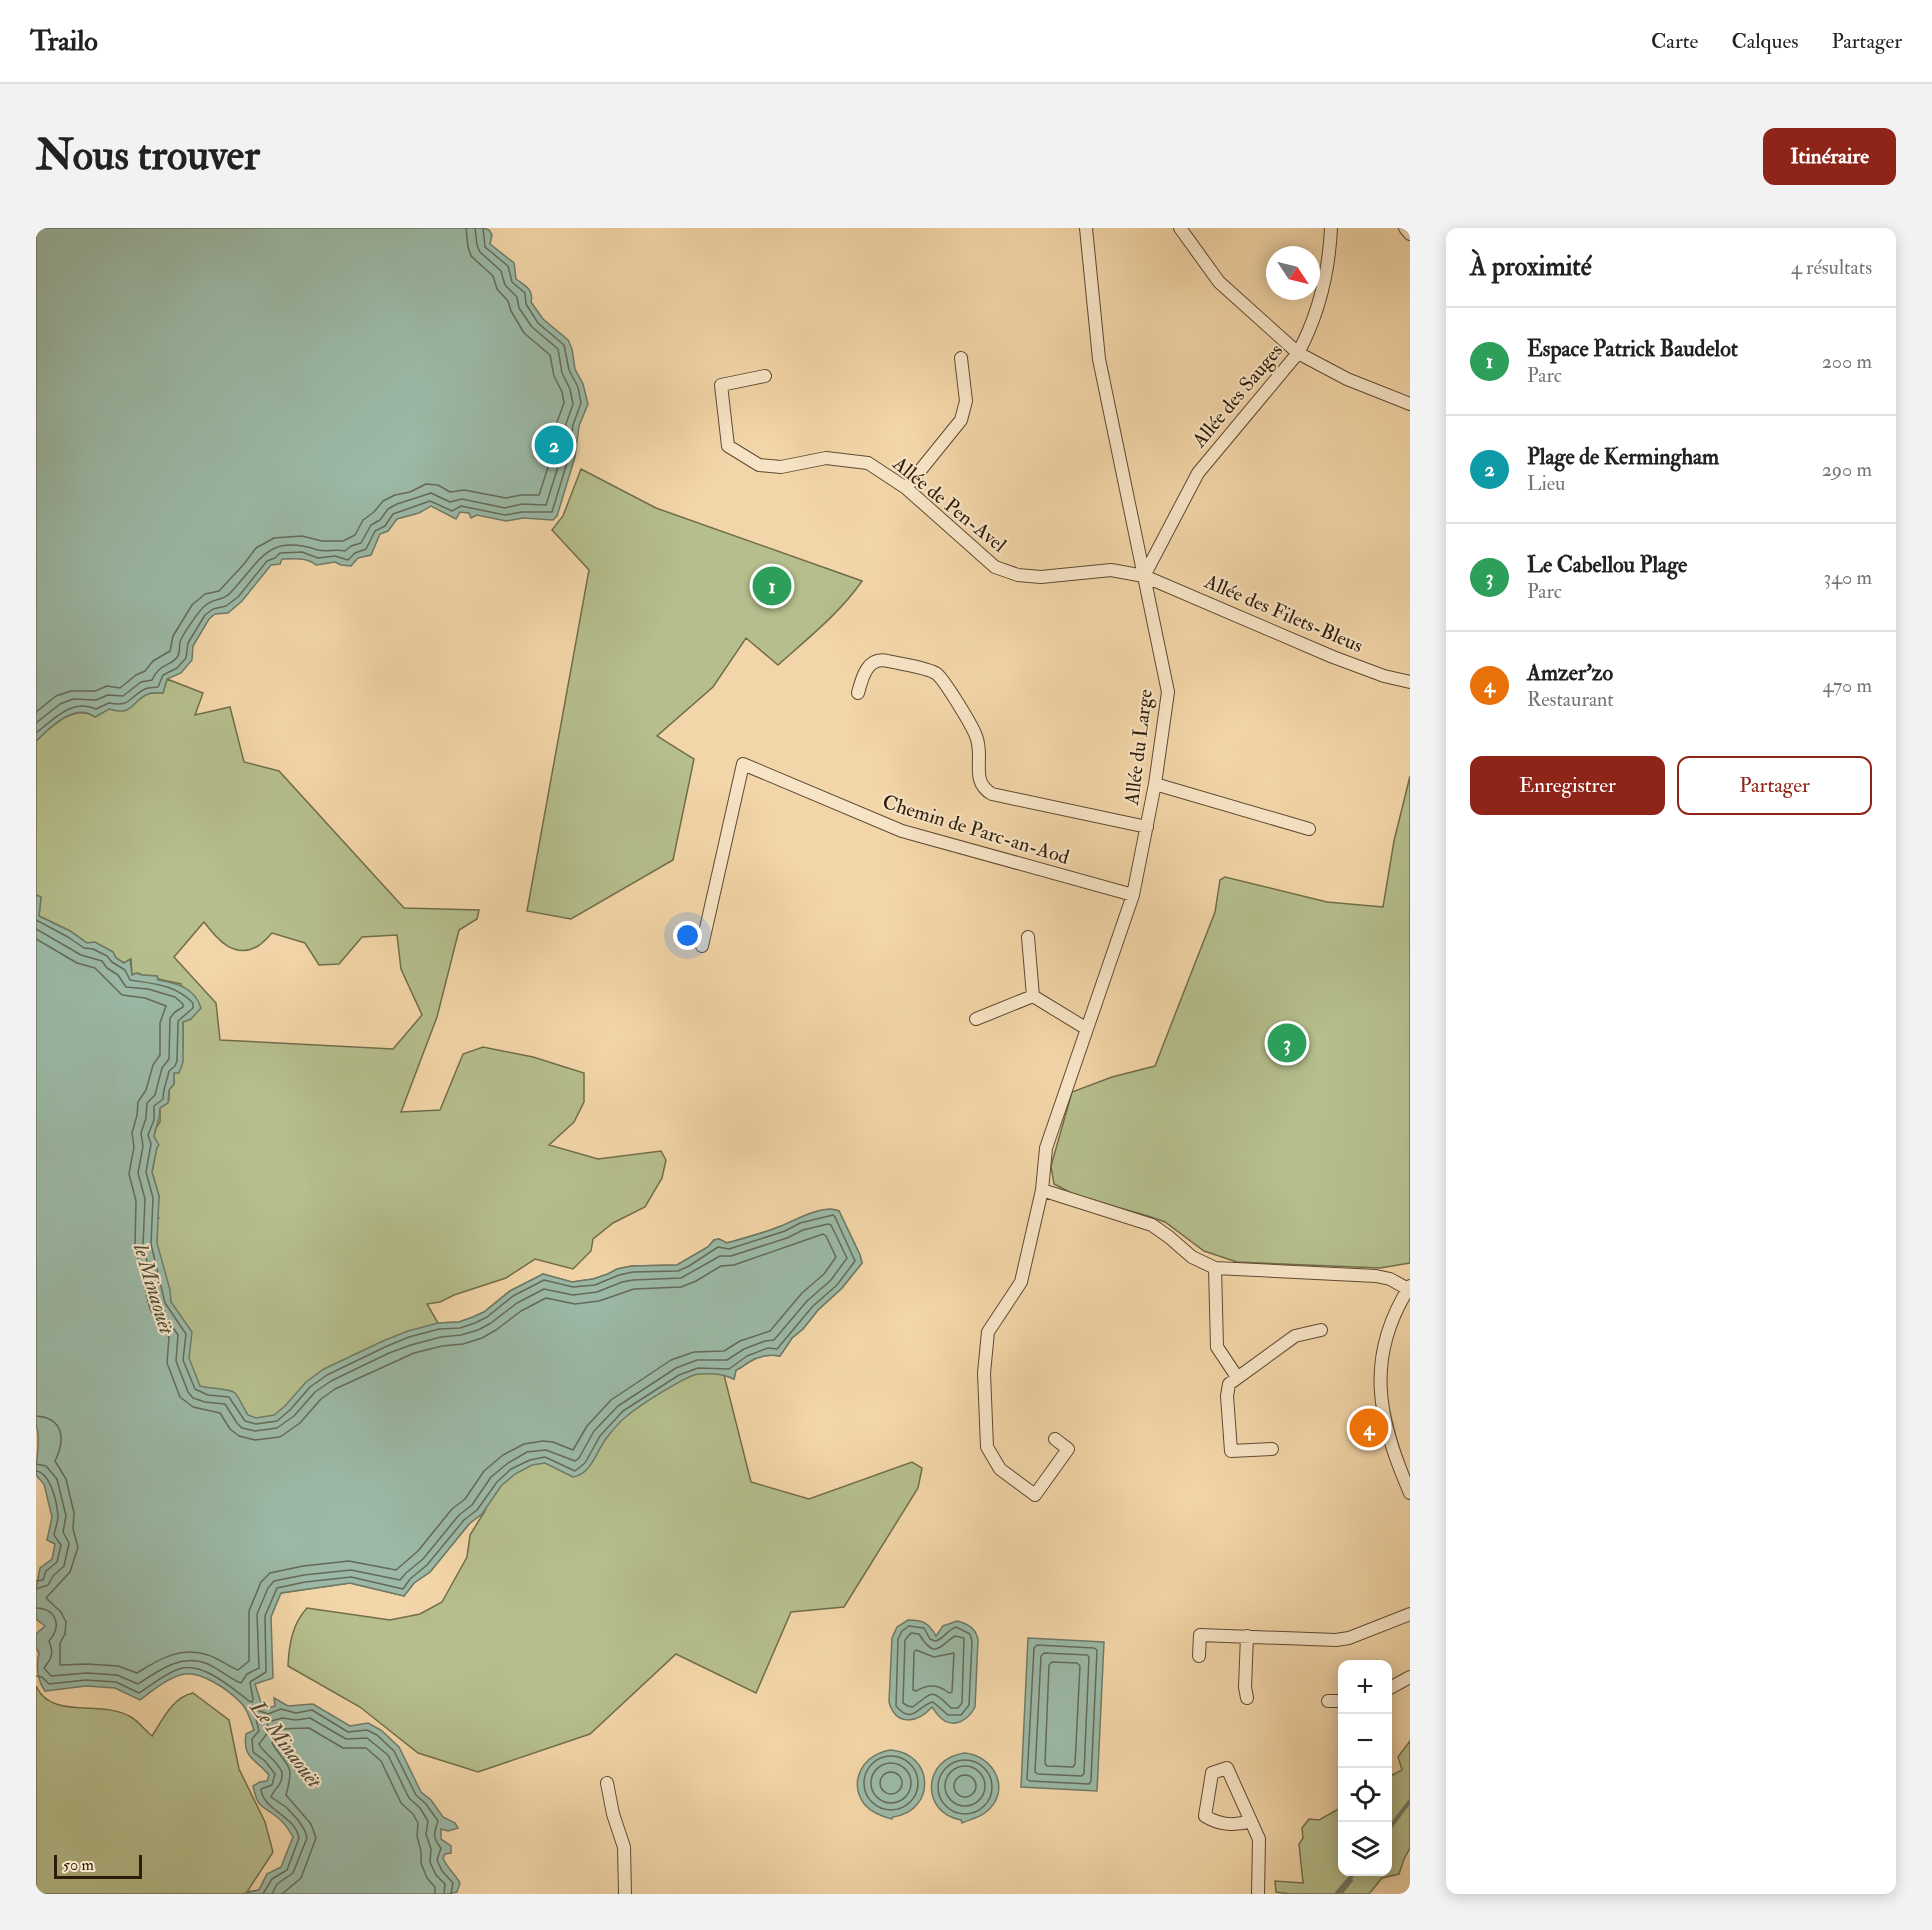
<!DOCTYPE html>
<html lang="fr">
<meta charset="utf-8">
<style>
body{margin:0;font-family:"IM FELL Double Pica",serif;background:#f2f2f2;color:#222}
.controls{position:absolute;right:18px;bottom:18px;display:grid;overflow:hidden;border-radius:12px;box-shadow:0 3px 15px #0003}
.controls button{width:54px;height:54px;display:grid;place-items:center;padding:0;border:0;border-bottom:2px solid #e0e0e0;background:#fff;color:#222;font:30px sans-serif}
.compass{position:absolute;left:1230px;top:18px;width:54px;height:54px;border-radius:50%;background:#fff;box-shadow:0 3px 15px #0003;rotate:125deg}
.scale{position:absolute;left:18px;bottom:15px;width:88px;box-sizing:border-box;padding-left:6px;border:3px solid #2d1c09;border-top:0;font-size:16px;line-height:21px;white-space:nowrap;color:#2d1c09;-webkit-text-stroke:4px #f7e4c6;paint-order:stroke}
.you{position:absolute;left:652px;top:708px;width:21px;height:21px;margin:-15px;border:4px solid #fff;border-radius:50%;background:#1a73e8;box-shadow:0 0 0 9px #1a73e833}
.badge{display:grid;place-items:center;width:39px;height:39px;border-radius:50%;background:#8f2418;color:#fff;font-size:20px;font-weight:700}
.pin{position:absolute;translate:-50% -50%;border:3px solid #fff;box-shadow:0 2px 6px #0006}
.list{margin:0;padding:0;list-style:none}
h2{display:flex;justify-content:space-between;align-items:center;height:78px;margin:0;padding:0 24px;font-size:26px}
h2 small{font-size:20px;font-weight:400;color:#767676}
.list li{display:grid;grid-template-columns:39px 1fr auto;gap:18px;align-items:center;box-sizing:border-box;height:108px;padding:0 24px;border-top:2px solid #e0e0e0}
.list b{display:block;font-size:22px;white-space:nowrap}
.list p{margin:0;font-size:20px;white-space:nowrap;color:#767676}
.list em{font-size:20px;font-style:normal;color:#767676}
.actions{display:flex;gap:12px;padding:18px 24px}
.actions a{flex:1;padding:14px 0;border:2px solid #8f2418;border-radius:12px;text-align:center;font-size:21px;color:#8f2418}
.actions .main{background:#8f2418;color:#fff}
.icon{flex:none;width:33px;height:33px;fill:none;stroke:currentColor;stroke-width:2;stroke-linecap:round;stroke-linejoin:round}
.map{position:relative;flex:none;width:1374px;height:1666px;overflow:hidden;border-radius:12px}
header{display:flex;align-items:center;gap:36px;box-sizing:border-box;height:84px;padding:0 30px;background:#fff;border-bottom:2px solid #e0e0e0}
header strong{font-size:28px}
nav{display:flex;gap:33px;margin-inline-start:auto;font-size:21px}
.intro{display:flex;align-items:center;justify-content:space-between;box-sizing:border-box;height:144px;padding:0 36px}
h1{margin:0;font-size:42px}
.button{padding:15px 27px;border-radius:12px;background:#8f2418;color:#fff;font-size:21px;font-weight:700}
main{display:flex;gap:36px;padding:0 36px}
aside{flex:1;background:#fff;border-radius:12px;box-shadow:0 3px 15px #0003}
.map>svg:first-child{display:block}
</style>
<header>
<strong>Trailo</strong>
<nav><a>Carte</a><a>Calques</a><a>Partager</a></nav>
</header>
<div class="intro"><h1>Nous trouver</h1><a class="button">Itinéraire</a></div>
<main>
<div class="map">
<svg width="1374" height="1666" viewBox="0 0 1374 1666">
<rect width="100%" height="100%" fill="#f2d5a8"/>
<filter id="stains"><feTurbulence type="fractalNoise" baseFrequency=".00333" numOctaves="4"/><feColorMatrix values="0 0 0 0 .2 0 0 0 0 .09 0 0 0 0 .02 0 0 0 .5 -.17"/></filter>
<radialGradient id="worn" r=".72"><stop offset=".6" stop-color="#630" stop-opacity="0"/><stop offset="1" stop-color="#630" stop-opacity=".3"/></radialGradient>
<!-- green -->
<path fill="#b5be8c" stroke="#716d4a" stroke-width="1.5" fill-rule="evenodd" d="M545,241l75,39 206,73c-22,32 -55,58 -84,84l-32,-27 -33,49 -56,49 37,23 -21,101 -102,59 -44,-8 62,-341 -37,-40 11,-14z
M131,451l36,14 -8,22 35,-8 14,55 35,9 125,137 75,2 -2,9 -18,11 -22,87 -36,95 39,-2 23,-56 20,-7 50,10 51,16v29l-10,20 -25,23 49,14 63,-8 5,9 -4,18 -17,29 -32,16 -20,16 -2,12 -18,18 -38,-10 -29,19 -52,17 -14,7 -13,2 11,19 21,-1 14,-5 11,-5 26,-21 33,-17 29,8 21,-3 15,-5 9,-5 15,-3 45,-1 31,-18 6,-7 5,-1 8,4c18,-5 37,-10 54,-17 15,-6 43,-22 58,-15l21,44 2,8 -20,25 -24,22 -15,19 -11,9 -12,18c-11,-2 -21,0 -31,6 -5,3 -7,6 -13,8l-2,9 -10,-4 27,107 58,17 103,-37 10,6 -4,20 -74,119 -53,5 -35,81 -80,-39 -86,80 -112,38 -60,-19 -58,-46 -72,-41c1,-21 4,-42 19,-58l83,12 30,-6 22,-12 25,-45 3,-22 16,-26 -17,15 -39,48 -16,11 -10,13 -54,-13 -69,10 -53,-53 -192,-616 94,198 29,97 -2,-7 2,-16 -7,-24 5,-25 -3,-11 2,-8 4,-6v-14l9,-8v-10l5,-6v-11l9,-25v-26l8,-3 -10,-35 -23,-5 -1,-3 -15,-1 -4,-2 -6,2 -1,-16 -7,4 -8,-5 -3,-6 -9,-5 -17,-4 -17,-12 -31,-15 2,-19 -5,-2v-154c15,-14 38,-38 59,-24l14,-9c23,8 23,-8 39,-14 4,-2 11,-1 15,-1zM168,694c13,17 30,38 54,24 5,-3 10,-9 14,-13l33,10 14,22 20,-1 23,-27 35,-2 4,34 21,46 -29,34 -173,-9 -4,-37 -42,-46z
M1374,548v487l-30,5 -143,-6 -33,-11 -39,-29 -17,-6 -71,-20 -23,-12 -3,-18 21,-74 40,-15 43,-11 60,-154 5,-32 5,-3 102,25 56,5 11,-66z
M0,1458c16,35 66,13 95,31 7,4 14,13 21,19 11,-17 21,-39 41,-43l36,27 10,49 26,53 8,30 -26,40 12,-2 8,-16 11,20h-242z
M1374,1513v107l-6,11 -5,15 -17,4 -13,16h-79l-14,-2 -1,-11 28,2 -4,-39 4,-6 -1,-10 7,-9 10,1 23,-13v65h46v-102l5,5 9,-5 -4,-13z"/>
<!-- water -->
<path fill="#9bb9a6" stroke="#6f7a67" stroke-width="1.5" d="M0,0h448l5,2 3,5 -2,9 24,19 2,16c9,7 18,10 15,23l12,17 25,21 4,9 3,20 8,15 5,20 -9,22 -4,31 -18,59 -4,4 -30,-2 -17,3 -29,-6 -6,3 -2,-5 -9,-1 -4,7 -25,-13 -12,7 -22,6 -9,12 -8,3 -9,21 -13,3 -7,8 -10,-1 -6,-3 -19,3c-10,-8 -22,-6 -34,-6l-2,5 -9,1 -29,36 -14,12 -13,1 -6,5 -16,27 -1,14 -11,13 -14,6 -4,14c-4,0 -11,-1 -15,1 -16,6 -14,23 -39,15l-14,8c-20,-15 -45,10 -59,24z
M0,667l5,2 -2,19 31,15 17,12 8,-1 18,10 3,6 8,5 6,-4 2,16 4,-2 6,2 15,1 1,4c19,3 37,8 43,28l-10,11 -8,3v40l-4,11h-5v11l-5,6 -1,13 -8,5c0,15 -4,16 -6,28l5,9 -2,2 -5,25 7,24 -2,47 13,47 1,12 21,30 -3,26 11,28c9,3 29,2 35,7 5,6 9,16 13,22l8,3 18,-3 11,-9 21,-24 18,-13 59,-28 25,-10 30,-8 21,-1 14,-5 11,-5 26,-21 33,-17 29,8 21,-3 15,-5 9,-5 15,-3 45,-1 31,-18 6,-7 5,-1 8,4c18,-5 37,-10 54,-17 15,-6 43,-22 58,-15l21,44 2,8 -20,25 -24,22 -15,19 -11,9 -12,18c-11,-2 -21,0 -31,6 -5,3 -7,6 -13,8l-2,9c-10,-5 -23,-6 -35,-5 -11,0 -62,33 -72,42 -8,6 -16,16 -22,24 -9,13 -14,34 -32,37l-28,-14 -13,2 -17,9 -14,12 -19,28 -13,10 -39,48 -16,11 -10,13 -54,-13 -69,10 -10,24 2,61 -18,6 7,22 6,2 7,-2 -1,-8 14,8 25,-2 37,22 18,-3 13,7 18,17 22,45 10,8 12,17 12,6 3,5 -10,3 -7,-2v10l10,7v7l-6,1 -2,4c4,10 12,16 17,25l-3,9 -9,2h-206l17,-4 8,-16 14,-7 12,-30c-4,-7 -9,-15 -16,-20 -16,-13 -19,-8 -24,-31l7,-4 7,-1 2,-6c-13,-16 -27,-17 -23,-41l8,-4c-3,-8 -6,-20 -12,-26 -12,-13 -43,-36 -62,-29 -15,5 -28,16 -40,25l-25,-12 -29,-2 -41,5c-8,-11 -9,-26 -6,-38l-3,-5v-14l9,-8 -9,-7v-30l4,-21 12,-9 3,-15 -8,-4 5,-23 -8,-33 -8,-9c0,-17 5,-35 0,-51z
M872,1392c15,0 21,3 28,16l7,-10 14,-5c11,3 19,7 21,19l-3,67c-6,12 -20,22 -33,12 -4,-3 -7,-8 -10,-12 -14,16 -36,20 -43,-5l3,-64 5,-11z
M992,1410l76,4 -7,149 -76,-4z
M855,1522c44,4 45,61 2,67l-1,2c-8,-2 -20,-6 -27,-14 -19,-24 0,-52 26,-55z
M929,1525c30,3 47,38 21,59 -7,6 -18,8 -24,11l-1,-3c-41,-7 -39,-62 4,-67z"/>
<g fill="none" stroke-linecap="round" stroke-linejoin="round">
<!-- shore -->
<path stroke="#646a58" stroke-width="1.5" d="M0,484l20,-16 15,-5h24l12,-5 13,2 16,-13 9,-4 8,-10 17,-10 3,-15 19,-31 13,-11 14,-3 25,-27 12,-16 18,-10 28,-2 20,5h21l12,-6 8,-15 11,-8 9,-11 12,-6 15,-3 16,-8 12,1 12,7 14,-2 42,8 15,-3h18l14,-43 4,-30 7,-19 -2,-11 -8,-16 -4,-21 -26,-22 -13,-22 -3,-10 -11,-12 -4,-13 -22,-20 -3,-9 -2,-19
M0,495l24,-19 13,-5 23,1 12,-5 15,1 18,-14 11,-2c7,-17 19,-13 26,-24 2,-4 1,-9 2,-14 2,-7 20,-33 26,-37 10,-8 17,-3 27,-15 29,-32 36,-56 85,-40 8,2 19,-1 27,1l6,-5 10,-3 10,-18 9,-5 8,-11 9,-5 34,-11 19,9 12,-3 43,9 17,-4 24,1 16,-51 4,-30 7,-20 -3,-15 -8,-16 -4,-24 -26,-22 -13,-19 -2,-11 -12,-12 -4,-14 -21,-19 -3,-7 -2,-17
M0,505c18,-14 36,-35 60,-24l13,-6c20,4 19,-4 34,-13 5,-3 10,-2 15,-3l5,-12 14,-7 9,-10 2,-15 17,-28 8,-6 13,-3 12,-9 29,-36 8,-3 5,-5 22,-1 16,6 17,-2 13,4 7,-7 11,-4 9,-18 10,-5 8,-12 37,-13 22,10 9,-5 44,9 17,-3h30l17,-56 4,-31 8,-22 -3,-16 -9,-17 -5,-25 -26,-22 -12,-19 -1,-11 -13,-11 -4,-16 -23,-19 -2,-19
M0,692l32,17 16,11 9,1 14,7 5,6 13,8 5,10c24,4 44,4 63,23v5l-15,13 -1,40 -2,5 -6,5c-2,11 -6,17 -6,28l-9,7v14l-6,15 3,9 -5,28 7,26 -2,46 14,59 21,31 -3,26 12,29 13,6 21,2 16,24 11,3 21,-3 13,-11 20,-23 17,-12 58,-28 24,-10 30,-8 21,-1 15,-5 12,-6 26,-21 31,-16 29,7 22,-2 24,-10 14,-3 45,-1 11,-5 29,-19 11,2 56,-18 15,-8 33,-8 2,2 20,44 -18,24 -24,21 -36,43 -9,-1 -21,8 -18,13 -31,-1 -19,7 -56,36 -23,25 -15,27 -10,8 -30,-14 -15,3 -19,9 -14,13 -20,28 -13,10 -37,45 -17,14 -7,10 -52,-12 -46,5 -28,6 -12,28 1,56 -16,10 3,17 -1,3 -3,-1c-17,-13 -47,-40 -70,-32 -15,5 -27,16 -40,24l-23,-11 -30,-2 -37,4 -7,-7 -6,-1
M0,701l45,26 21,6 5,7 11,7 8,12 22,2 27,8 8,7v3l-8,5 -5,6 -1,41 -7,9 -7,27 -8,8 -1,15 -5,15 2,13 -5,27 7,26 -2,46 15,61 20,29 -2,26 12,31 5,6 12,4 20,2 12,19 5,5 13,3 22,-3 17,-12 21,-24 16,-11 58,-28 22,-8 30,-8 20,-2 17,-5 13,-7 26,-20 27,-14 29,6 24,-3 25,-10 11,-2 48,-2 39,-22h11l56,-18 16,-8 25,-6 3,1 16,33 -16,22 -24,21 -33,39 -9,1 -21,8 -17,11h-30l-21,8 -58,38 -24,25 -15,27 -4,3 -29,-11 -19,2 -19,11 -17,14 -19,28 -13,10 -36,44 -17,14 -6,7 -49,-10 -47,5 -30,6 -6,7 -11,26 2,54 -12,6 -6,9c-11,-4 -22,-14 -33,-19 -26,-11 -49,6 -70,20l-21,-9 -30,-2 -36,3 -7,-8c8,-10 10,-15 5,-27 13,-15 8,-32 -13,-33
M0,711l41,24 18,5 27,27 23,3 21,8 -6,17v32l-7,10 -7,25 -8,12 -1,13 -5,18 2,14 -5,27 7,27 -1,45 15,63 19,28 -2,26 13,34 13,10 27,6 10,16 9,7 16,4 25,-3 20,-14 21,-24 14,-10 79,-36 28,-7 21,-2 19,-6 14,-8 25,-19 25,-13 29,6 24,-3 35,-12 47,-2 15,-6 25,-15 13,-1 89,-31 3,2 10,21 -12,17 -22,19 -32,38 -30,10 -16,10 -30,1 -23,8 -60,40 -24,26 -14,24 -20,-8 -10,-1 -19,3 -21,11 -19,16 -19,28 -13,10 -34,42 -22,19 -47,-9 -46,5 -33,7 -9,9 -12,29v50l-11,9c-10,-4 -20,-12 -30,-15 -27,-9 -49,4 -71,18l-19,-7 -31,-2 -27,1v-22l5,-9 1,-12 -5,-10 -15,-14 24,-26 8,-25 -5,-18 1,-16 -8,-34 -11,-18c10,-20 10,-43 -19,-45
M0,1236l10,2 11,13 9,37 -3,16 6,11 -5,23 -11,10 -5,9 -12,4
M0,1243c15,2 21,32 22,45 0,6 -3,13 -4,19l7,10 -4,17 -11,9 -3,9 -7,1
M873,1398l15,2 6,11 5,2c8,-1 12,-11 21,-14l14,7 2,7 -3,64 -8,10h-13l-15,-13c-15,3 -20,24 -37,4l2,-67 4,-8z
M875,1405l8,1c16,26 19,13 36,2l9,2 -2,65 -4,5h-7c-19,-20 -19,-16 -38,-1l-5,-1 -5,-3 2,-63z
M1001,1417l57,3 3,2 -6,131 -2,3 -59,-3 -3,-2 7,-131z
M880,1422l18,7 20,-4 -2,39 -3,1c-11,-9 -21,-9 -33,-2l-3,-1 1,-38z
M1008,1425l43,2 2,2 -5,116 -2,3 -44,-2 -3,-2 6,-116z
M1016,1434l25,1 3,3 -5,98 -2,3 -26,-1 -2,-3 4,-98z
M828 1555a27 27 0 1 1 54 0a27 27 0 1 1-54 0Z
M902 1559a27 27 0 1 1 54 0a27 27 0 1 1-54 0Z
M835 1555a20 20 0 1 1 40 0a20 20 0 1 1-40 0Z
M909 1558a20 20 0 1 1 40 0a20 20 0 1 1-40 0Z
M844 1555a11 11 0 1 1 22 0a11 11 0 1 1-22 0Z
M918 1558a11 11 0 1 1 22 0a11 11 0 1 1-22 0Z
M227,1666l9,-15 15,-9 12,-32c-5,-24 -36,-27 -38,-49l11,-4 3,-11 -10,-13 -12,-9 -1,-13 7,-8 -5,-20 3,-1 11,4 13,-5 15,4 16,-3 36,22 19,-2 10,5 17,16 22,44 10,9 12,17c-4,12 -6,16 3,27l-4,12 5,11 11,12 -2,11
M236,1666l5,-10 16,-11 14,-35 -2,-7 -7,-11 -12,-13 -15,-10c3,-9 12,-11 11,-25 -6,-13 -19,-19 -23,-28l7,-9 2,-13 14,-4 14,2 14,-2 36,21 21,-1 21,17 21,43 11,10 8,13 -2,13 5,15 -1,13 6,13 9,9 -1,10
M246,1666l19,-16 15,-40 -5,-14 -25,-29c9,-33 2,-26 -14,-52l6,-14 31,-1 34,20h23l15,13 20,42 12,11 5,9 -1,13 4,15v12l6,15 8,9v7"/>
<!-- stream -->
<path stroke="#6f7a67" stroke-width="4" d="M1352,1602l22,-29
M1300,1666l19,-22
M1304,1666l11,-14"/>
<defs>
<path id="minor" d="M1144,0l39,54 79,71 49,26 63,25
M1369,0l5,6
M729,148l-44,9 7,61 31,19 22,2 45,-9 42,5 38,25 89,79 23,8 23,2 70,-7 33,6 189,81 51,19 26,6
M870,260l55,-68 5,-19 -5,-43
M1108,348l54,-103 100,-120c21,-39 31,-82 33,-125
M822,465c4,-15 9,-37 30,-32 12,3 39,6 49,13 8,7 35,51 39,62 9,22 -7,45 16,58l155,33
M1119,556l154,45
M992,709l5,59
M666,718l41,-182 159,67 231,64
M997,768l54,33
M940,791l57,-23
M1006,962l110,35 17,12 23,20 23,11 161,8 14,3 18,10
M1179,1040l2,79 20,30
M1374,1058c-46,72 -32,133 0,207
M1019,1211l13,10 -33,46 -35,-26 -13,-22 -3,-74 4,-41 33,-50 21,-92 4,-42 87,-253 22,-111 13,-92 -69,-333 -13,-131
M1236,1221l-41,2 -4,-55 2,-12 66,-48 26,-6
M1163,1428l1,-21 136,5 13,-2 61,-24
M1352,1461l22,-12
M1211,1470l-2,-11 2,-51
M1292,1473h14
M571,1555l6,31 11,33 1,47
M1215,1593c-15,5 -32,4 -46,-5l7,-43 15,-5 32,71 -1,55"/>
</defs>
<!-- minor casing -->
<use href="#minor" stroke="#5e4a31" stroke-width="14"/>
<!-- minor -->
<use href="#minor" stroke="#f7e4c6" stroke-width="12"/>
</g>
<g text-anchor="middle" stroke-width="4.5" stroke-linejoin="round" paint-order="stroke">
<!-- street labels -->
<g font-size="20" fill="#2d1c09" stroke="#f7e4c6">
<text transform="translate(1201 167) rotate(-50)" y="7">Allée des Sauges</text>
<text transform="translate(914 276) rotate(39)" y="7">Allée de Pen-Avel</text>
<text transform="translate(1248 385) rotate(23)" y="7">Allée des Filets-Bleus</text>
<text transform="translate(1102 519) rotate(-83)" y="7">Allée du Large</text>
<text transform="translate(940 601) rotate(17)" y="7">Chemin de Parc-an-Aod</text>
</g>
<!-- water labels -->
<g font-size="21" font-style="italic" fill="#4e4b38" stroke="#f7e4c6">
<text transform="translate(118 1061) rotate(73)" y="7">le Minaouët</text>
<text transform="translate(250 1516) rotate(53)" y="7">Le Minaouët</text>
</g>
</g>
<rect width="100%" height="100%" filter="url(#stains)"/>
<rect width="100%" height="100%" fill="url(#worn)"/>
</svg>
<div class="controls">
<button>+</button>
<button>−</button>
<button><svg class="icon" aria-label="locate" viewBox="0 0 24 24"><circle cx="12" cy="12" r="6"/><path d="M12 2v4M12 18v4M2 12h4M18 12h4"/></svg></button>
<button><svg class="icon" aria-label="layers" viewBox="0 0 24 24"><path d="M12 4l9 5-9 5-9-5zM3 14l9 5 9-5"/></svg></button>
</div>
<svg class="compass" viewBox="-18 -18 36 36"><path d="M0-13l5 13h-10z" fill="#e53935"/><path d="M0 13l5-13h-10z" fill="#767676"/></svg>
<div class="scale">50 m</div>
<div class="you"></div>
<div class="pin badge" style="left:736px;top:358px;background:#2e9e5b">1</div>
<div class="pin badge" style="left:518px;top:217px;background:#0f9aa8">2</div>
<div class="pin badge" style="left:1251px;top:815px;background:#2e9e5b">3</div>
<div class="pin badge" style="left:1333px;top:1200px;background:#e8710a">4</div>
</div>
<aside>
<h2>À proximité<small>4 résultats</small></h2>
<ul class="list">
<li><span class="badge" style="background:#2e9e5b">1</span><div><b>Espace Patrick Baudelot</b><p>Parc</p></div><em>200 m</em></li>
<li><span class="badge" style="background:#0f9aa8">2</span><div><b>Plage de Kermingham</b><p>Lieu</p></div><em>290 m</em></li>
<li><span class="badge" style="background:#2e9e5b">3</span><div><b>Le Cabellou Plage</b><p>Parc</p></div><em>340 m</em></li>
<li><span class="badge" style="background:#e8710a">4</span><div><b>Amzer’zo</b><p>Restaurant</p></div><em>470 m</em></li>
</ul>
<div class="actions"><a class="main">Enregistrer</a><a>Partager</a></div>
</aside>
</main>
